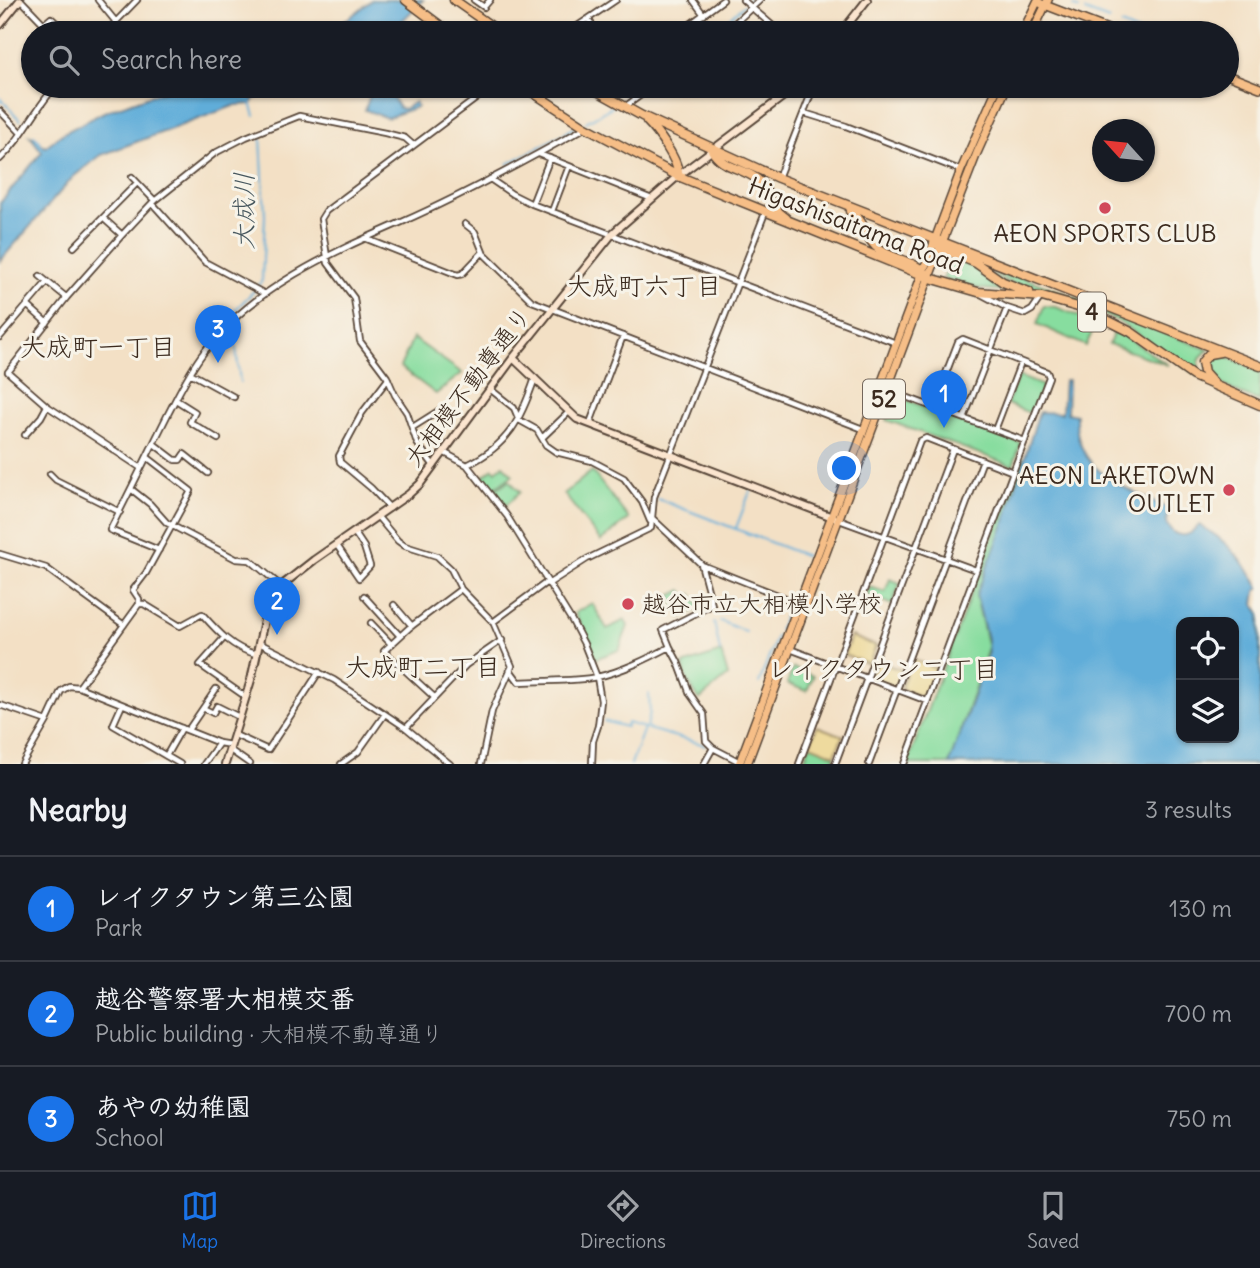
<!DOCTYPE html>
<meta charset="utf-8">
<style>
body{margin:0;font-family:Delius,"Klee One",sans-serif;background:#20242c;color:#f1f3f6}
.controls{position:absolute;right:21px;bottom:21px;display:grid;overflow:hidden;border-radius:14px;box-shadow:0 2px 5px #0004}
.controls button{width:63px;height:63px;display:grid;place-items:center;padding:0;border:0;border-bottom:2px solid #363941;background:#171b24;color:#f1f3f6;font:35px sans-serif}
.compass{position:absolute;left:1092px;top:119px;width:63px;height:63px;border-radius:50%;background:#171b24;box-shadow:0 2px 5px #0004;rotate:297deg}
.you{position:absolute;left:845px;top:469px;width:24px;height:24px;margin:-18px;border:5px solid #fff;border-radius:50%;background:#1a73e8;box-shadow:0 0 0 10px #1a73e833}
.badge{display:grid;place-items:center;width:46px;height:46px;border-radius:50%;background:#1a73e8;color:#fff;font-size:23px;font-weight:700}
.pin{position:absolute;translate:-50% -58px;filter:drop-shadow(0 2px 4px #0008)}
.pin::after{content:'';position:absolute;top:37px;width:24px;height:21px;background:inherit;clip-path:polygon(0 0,100% 0,50% 100%)}
.list{margin:0;padding:0;list-style:none}
h2{display:flex;justify-content:space-between;align-items:center;height:91px;margin:0;padding:0 28px;font-size:30px}
h2 small{font-size:23px;font-weight:400;color:#9ea1a6}
.list li{display:grid;grid-template-columns:46px 1fr auto;gap:21px;align-items:center;box-sizing:border-box;height:105px;padding:0 28px;border-top:2px solid #363941}
.list b{display:block;font-size:26px;white-space:nowrap}
.list p{margin:0;font-size:23px;white-space:nowrap;color:#9ea1a6}
.list em{font-size:23px;font-style:normal;color:#9ea1a6}
.icon{flex:none;width:38px;height:38px;fill:none;stroke:currentColor;stroke-width:2;stroke-linecap:round;stroke-linejoin:round}
.map{position:relative;flex:none;width:1260px;height:764px;overflow:hidden}
.search{position:absolute;background:#171b24;box-shadow:0 2px 5px #0004;left:21px;right:21px;top:21px;height:77px;display:flex;align-items:center;gap:18px;box-sizing:border-box;padding:0 24px;border-radius:38px;color:#9ea1a6;font-size:26px}
.sheet{height:406px;background:#171b24}
nav{display:flex;justify-content:space-around;align-items:center;box-sizing:border-box;height:98px;border-top:2px solid #363941;background:#171b24;font-size:19px;color:#9ea1a6}
nav a{display:grid;justify-items:center;gap:4px}
nav .on{color:#1a73e8}
.map>svg:first-child{display:block}
</style>
<div class="map">
<svg width="1260" height="764" viewBox="0 0 1260 764">
<rect width="100%" height="100%" fill="#f7f3e8"/>
<filter id="ink" filterUnits="userSpaceOnUse"><feTurbulence type="fractalNoise" baseFrequency=".0143" numOctaves="2"/><feDisplacementMap in="SourceGraphic" scale="14" xChannelSelector="R" yChannelSelector="G"/><feConvolveMatrix kernelMatrix="1 2 1 2 8 2 1 2 1" color-interpolation-filters="sRGB"/></filter>
<filter id="wash" filterUnits="userSpaceOnUse"><feTurbulence type="fractalNoise" baseFrequency=".00686" numOctaves="4" result="noise"/><feDisplacementMap in="SourceGraphic" scale="28" xChannelSelector="R" yChannelSelector="G"/><feGaussianBlur stdDeviation="1.57" result="paint"/><feColorMatrix in="noise" values="0 0 0 0 0 0 0 0 0 0 0 0 0 0 0 0 0 1.4 0 .05"/><feComposite in="paint" operator="in"/></filter>
<g filter="url(#wash)">
<rect width="100%" height="100%" fill="#f3e0c5"/>
<!-- green -->
<path fill="#87dd9f" stroke="#61845e" stroke-width="2" d="M961,253l248,97c-11,6 -13,17 -7,28l-86,-58 -24,-11 -83,-27z
M952,256l21,9 46,26 -39,-2 -37,-10z
M1044,306l12,1 40,16 -10,23 -49,-22z
M1115,329l53,36 -59,-21z
M413,338l49,35 -26,21 -36,-27z
M1223,355l37,15v31c-18,-6 -55,-19 -53,-40l6,-5z
M1018,376l25,10 -11,28 -25,-10z
M898,397l123,46 -8,23 -127,-46 8,-20z
M1022,458l3,2 -21,66 -28,70 12,52 -33,100 -6,16h-42z
M503,465l10,10 -21,15 -10,-13 11,-9 3,3z
M592,471l37,48 -28,22 -37,-47z
M509,480l11,12 -16,15 -12,-15z
M890,579l10,4 -8,22 -25,-10 3,-8 15,5z
M682,590l5,7 5,-3 8,14 -19,10 -11,-22z
M592,603l15,26 18,-9 3,6 -9,24 -24,9 -7,-20 -13,-26z
M721,652l7,24 -29,24 -12,-20 -4,-15z
M793,668l20,8 -6,15 -20,-7z
M810,745l25,10 -3,9h-29z"/>
<!-- sand -->
<path fill="#eeda9e" stroke="#94825e" stroke-width="2" d="M851,636l25,10 -7,18 -25,-9z
M912,659l25,10 -11,27 -4,1 -19,-7 -2,-4z
M876,661l26,9 -5,15 -4,2 -20,-8 -2,-5z
M817,726l26,10 -8,19 -25,-10z"/>
<!-- water -->
<path fill="#60add9" stroke="#4e6c7c" stroke-width="2" fill-rule="evenodd" d="M372,0h51l-33,33h-69l28,-15z
M177,86h110l-34,13 -1,5 -16,1 -135,50 -28,22 -73,84v-58l42,-51 -12,-16 6,2 9,9 17,-13 42,-22z
M361,86l26,2 12,20 5,1 11,-7 2,5 -30,11 -22,-8 7,-21z
M1064,380h4l-1,33 9,2c-2,59 49,71 92,94l-2,14c8,16 23,16 33,2 27,14 46,37 60,63l-3,3 -2,13 6,10v150h-311l39,-109 -1,-16 -11,-44 28,-71 35,-112 23,1zM1181,622h53v116h-53z"/>
<g fill="none" stroke-linecap="round" stroke-linejoin="round">
<!-- stream -->
<path stroke="#60add9" stroke-width="2" d="M748,1l1,-1
M1073,6l6,3
M1085,11l24,9
M1121,25l19,8
M714,33l30,-28
M0,98l20,22
M624,98l19,-12
M251,103l4,13
M586,122l29,-17
M34,135l6,7
M508,164l66,-36
M259,285l3,-5 3,-64 -4,-79
M231,317l-1,-2 24,-24
M234,330l6,52
M658,499l148,57
M736,528l15,-39
M720,621l26,11
M714,622l6,30
M779,630l10,-26
M759,683l18,-47
M604,721l22,6 1,-4 78,22
M647,727l3,-15 -1,-18
M631,764l13,-36"/>
</g>
</g>
<g filter="url(#ink)">
<g fill="none" stroke-linecap="round" stroke-linejoin="round">
<defs>
<path id="street" d="M21,0l23,24 7,-6 11,10
M98,0l18,22
M474,0l10,7 6,-7
M693,0l11,15
M743,0l38,33
M588,19l10,14
M105,33l32,-33
M567,33l49,-33
M678,33l45,-33
M724,33l36,-33
M626,106l27,-20
M0,111l21,22
M804,113l42,13 114,44
M539,154l113,45
M0,159c23,-21 35,-51 56,-73
M132,177l23,24
M778,178l36,-92
M490,179l22,15 20,10 364,139
M152,203l53,59 60,32
M532,204l18,-46
M552,211l17,-45
M103,218l19,17
M367,239l91,36 4,-1 21,-22 -8,-20 -10,-8
M74,247l63,-64
M483,253l49,48 331,128
M40,276l26,21
M979,293l28,15 18,6 7,-4 9,-13
M27,305l20,18
M0,337l47,-55
M190,373l44,24
M388,379l-26,34 -23,43 1,6 31,26 19,20
M490,389l24,19 5,12 18,10 9,15 10,7 36,9 32,17 18,24 8,19
M887,390l138,51
M176,400l19,12 -5,10 28,17
M933,407l25,-65 5,-3 84,33 2,5 -36,95
M964,418l43,-110
M590,423l33,-87
M413,427l27,-17
M995,430l26,-68
M25,435l16,-18 6,-11
M543,437l26,-25
M154,444l21,16h5l4,-6 24,19
M445,453l22,12 40,51 65,105 12,23 13,33 4,24 -3,25 -5,15 -1,23
M467,465c42,-20 54,-46 68,-87
M434,466l-17,-23 -10,-30 -12,-18 -8,-18 -27,-36 -6,-43 -26,-35 -7,-44 5,-8 167,-125
M141,468l-94,-62 -39,-34 59,-75 55,-62 30,-32 63,-50 31,-16 53,-21 86,17 20,5 8,7
M50,474l6,6 64,32
M131,489l19,15 17,19 69,36 14,1 31,26
M377,516l21,25 7,5 32,10 14,13 10,20 32,33 19,44 -20,45 -11,53
M839,520l137,50
M336,544l23,34 11,-12 -6,-19 -10,-15
M159,550l-49,-20c19,-37 38,-76 57,-114 11,-21 22,-45 37,-64 48,-64 127,-99 198,-130 61,-27 120,-59 179,-92l2,-4
M0,554l46,14 78,57
M702,565l96,38
M548,584l39,-25 64,-31 3,-31 111,-284
M364,596l36,40
M139,604h5l36,22 22,-12c15,17 31,35 54,40
M394,605l18,21
M493,622l54,-40
M371,623l20,21
M224,638l-24,27 46,32
M259,643l75,37 72,48 44,36
M670,647l8,15 12,32 14,20 2,27 7,7 27,14
M790,649l137,52
M510,670l9,12c26,-2 53,0 78,-5 26,-6 50,-18 73,-30l-7,-17 49,-25 -11,-41 -48,-45
M79,687l60,-83v-5l-6,-9 13,-17 45,-82 -44,-34
M434,697l-50,-46 25,-23 52,-39
M0,705l47,16 14,-30 8,-5 10,1 140,56 12,2
M122,705l-9,20 67,39
M203,708l10,5 4,-7 22,11
M406,728l60,-63 36,-25
M188,730l28,-41
M235,735l33,15 51,-78
M230,750l20,14
M166,756l16,-28
M22,764l25,-43
M204,764l15,-21
M341,764l17,-12 27,-38
M704,764l9,-16
M799,764l121,-323 6,-3 87,34 -109,292
M835,764l118,-315
M869,764l114,-304"/>
<path id="secondary" d="M0,25l20,-25
M841,33l26,-33
M513,358l64,61 258,99
M225,764l26,-84 14,-64 10,-21 6,-9 33,-26 95,-66 11,-10 93,-126 100,-125 65,-57 119,-90"/>
<path id="primary" d="M1037,2l81,31
M1022,33l16,-33
M1032,33l16,-33
M1227,75l33,13
M739,764l222,-594 37,-84
M747,764l193,-516 37,-95 30,-67"/>
<path id="highway" d="M406,0l44,33
M454,0l47,33
M523,86l61,40 94,50 252,102 48,14 64,5 43,12 46,23 62,44 67,29
M588,86l54,30 136,62 482,188
M647,121c10,10 33,41 31,55
M712,150c9,18 30,17 45,29 14,12 9,26 29,39
M850,211c16,10 15,29 30,39 15,10 36,11 48,26
M935,240l5,8 36,15 27,19 26,10
M1213,382l-9,-10 -2,-10 7,-8 11,-2"/>
</defs>
<!-- street casing -->
<use href="#street" stroke="#574537" stroke-width="8"/>
<!-- secondary casing -->
<use href="#secondary" stroke="#574537" stroke-width="10"/>
<!-- primary casing -->
<use href="#primary" stroke="#574537" stroke-width="10"/>
<!-- highway casing -->
<use href="#highway" stroke="#574537" stroke-width="11"/>
<!-- street -->
<use href="#street" stroke="#fff" stroke-width="4.5"/>
<!-- secondary -->
<use href="#secondary" stroke="#fbe5cf" stroke-width="6"/>
<!-- primary -->
<use href="#primary" stroke="#f6be87" stroke-width="7"/>
<!-- highway -->
<use href="#highway" stroke="#f6be87" stroke-width="8"/>
</g>
</g>
<!-- markers -->
<g fill="#d1495b" stroke="#f7f3e8" stroke-width="2.5">
<circle cx="1105" cy="208" r="7"/>
<circle cx="1229" cy="490" r="7"/>
<circle cx="628" cy="604" r="7"/>
</g>
<g text-anchor="middle" stroke-width="6" stroke-linejoin="round" paint-order="stroke">
<!-- shield labels -->
<g fill="#f7f3e8" stroke="#73665b" stroke-width="2">
<rect x="1078" y="292.5" width="28" height="39" rx="5"/>
<rect x="863" y="379.5" width="42" height="39" rx="5"/>
</g>
<g font-size="23" font-weight="bold" fill="#3b2a1e">
<text x="1092" y="320">4</text>
<text x="884" y="407">52</text>
</g>
<!-- street labels -->
<g font-size="24" fill="#3b2a1e" stroke="#f7f3e8">
<text transform="translate(856 226) rotate(21)" y="8">Higashisaitama Road</text>
<text transform="translate(468 387) rotate(-53)" y="8">大相模不動尊通り</text>
</g>
<!-- poi labels -->
<g font-size="24" fill="#3b2a1e" stroke="#f7f3e8">
<text x="1105" y="242">AEON SPORTS CLUB</text>
<text x="1215" y="484" text-anchor="end">AEON LAKETOWN<tspan x="1215" dy="28">OUTLET</tspan></text>
<text x="642" y="612" text-anchor="start">越谷市立大相模小学校</text>
</g>
<!-- water labels -->
<g font-size="26" font-style="italic" fill="#48585f" stroke="#f7f3e8">
<text transform="translate(244 211) rotate(-90)" y="9">大成川</text>
</g>
<!-- neighbourhood labels -->
<g font-size="26" fill="#3b2a1e" stroke="#f7f3e8">
<text x="644" y="295">大成町六丁目</text>
<text x="98" y="356">大成町一丁目</text>
<text x="423" y="676">大成町二丁目</text>
<text x="883" y="678">レイクタウン二丁目</text>
</g>
</g>
</svg>
<div class="controls">
<button><svg class="icon" aria-label="locate" viewBox="0 0 24 24"><circle cx="12" cy="12" r="6"/><path d="M12 2v4M12 18v4M2 12h4M18 12h4"/></svg></button>
<button><svg class="icon" aria-label="layers" viewBox="0 0 24 24"><path d="M12 4l9 5-9 5-9-5zM3 14l9 5 9-5"/></svg></button>
</div>
<svg class="compass" viewBox="-18 -18 36 36"><path d="M0-13l5 13h-10z" fill="#e53935"/><path d="M0 13l5-13h-10z" fill="#9ea1a6"/></svg>
<div class="you"></div>
<div class="pin badge" style="left:944px;top:428px">1</div>
<div class="pin badge" style="left:277px;top:635px">2</div>
<div class="pin badge" style="left:218px;top:363px">3</div>
<div class="search"><svg class="icon" aria-label="search" viewBox="0 0 24 24"><circle cx="10" cy="10" r="6"/><path d="M15 15l6 6"/></svg>Search here</div>
</div>
<section class="sheet">
<h2>Nearby<small>3 results</small></h2>
<ul class="list">
<li><span class="badge">1</span><div><b>レイクタウン第三公園</b><p>Park</p></div><em>130 m</em></li>
<li><span class="badge">2</span><div><b>越谷警察署大相模交番</b><p>Public building · 大相模不動尊通り</p></div><em>700 m</em></li>
<li><span class="badge">3</span><div><b>あやの幼稚園</b><p>School</p></div><em>750 m</em></li>
</ul>
</section>
<nav>
<a class="on"><svg class="icon" aria-label="map" viewBox="0 0 24 24"><path d="M3 6l6-2 6 2 6-2v14l-6 2-6-2-6 2zM9 4v14M15 6v14"/></svg>Map</a>
<a><svg class="icon" aria-label="directions" viewBox="0 0 24 24"><path d="M12 3l9 9-9 9-9-9zM9 14v-3h6M13 9l2 2-2 2"/></svg>Directions</a>
<a><svg class="icon" aria-label="saved" viewBox="0 0 24 24"><path d="M7 4h10v16l-5-4-5 4z"/></svg>Saved</a>
</nav>
